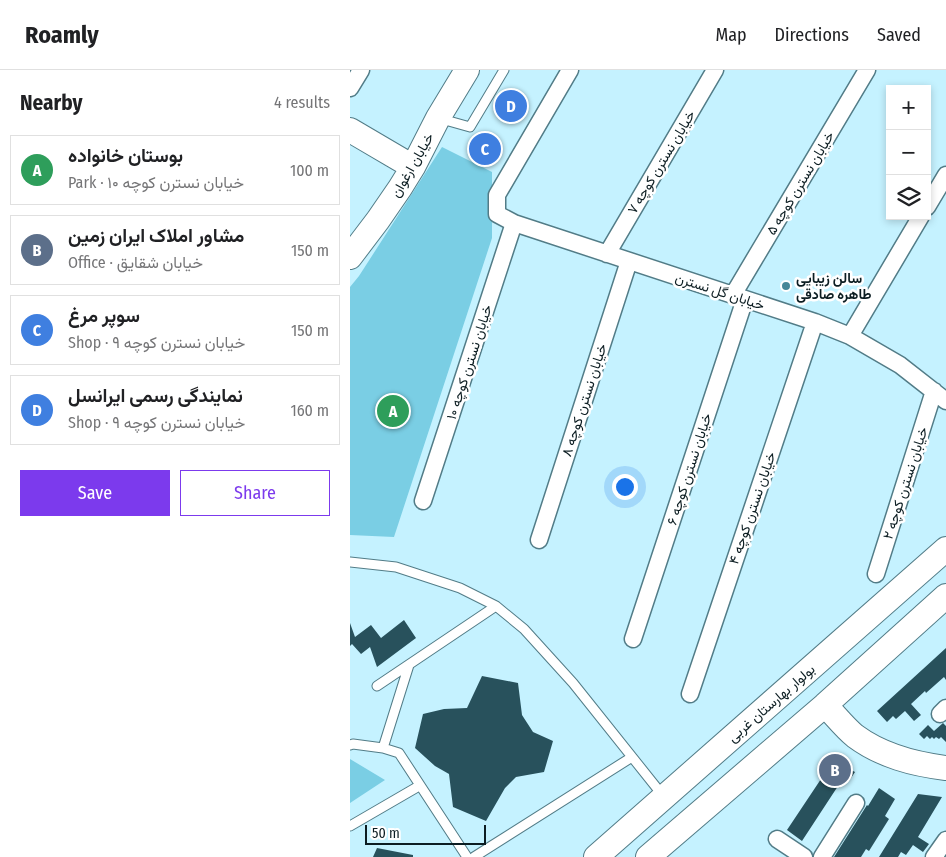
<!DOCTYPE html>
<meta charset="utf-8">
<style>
body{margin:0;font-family:"Fira Sans Condensed",Vazirmatn,sans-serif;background:#f2f2f2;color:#202124}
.controls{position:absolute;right:15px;top:15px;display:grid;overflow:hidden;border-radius:0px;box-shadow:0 2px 8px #0003}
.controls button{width:45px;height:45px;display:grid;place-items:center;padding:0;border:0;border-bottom:1px solid #e0e0e0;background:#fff;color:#202124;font:25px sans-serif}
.scale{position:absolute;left:15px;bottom:12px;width:121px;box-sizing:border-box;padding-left:5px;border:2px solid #0c1d22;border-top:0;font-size:14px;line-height:18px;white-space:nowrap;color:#0c1d22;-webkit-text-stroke:4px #fff;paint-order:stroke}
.you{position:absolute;left:274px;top:416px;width:18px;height:18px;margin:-12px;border:4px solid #fff;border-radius:50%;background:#1a73e8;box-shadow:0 0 0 8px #1a73e833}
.badge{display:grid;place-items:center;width:32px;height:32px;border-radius:50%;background:#7c3aed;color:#fff;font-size:16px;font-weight:700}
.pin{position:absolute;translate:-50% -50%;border:2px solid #fff;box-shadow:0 1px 5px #0006}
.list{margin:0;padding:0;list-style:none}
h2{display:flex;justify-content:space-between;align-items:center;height:65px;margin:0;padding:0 20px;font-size:21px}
h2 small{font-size:16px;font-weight:400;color:#757577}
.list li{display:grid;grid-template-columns:32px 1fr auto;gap:15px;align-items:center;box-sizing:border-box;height:70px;margin:0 10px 10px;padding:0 10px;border:1px solid #e0e0e0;border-radius:0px}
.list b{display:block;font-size:19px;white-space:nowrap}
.list p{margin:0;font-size:16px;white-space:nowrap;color:#757577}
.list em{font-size:16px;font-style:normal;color:#757577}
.actions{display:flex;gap:10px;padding:15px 20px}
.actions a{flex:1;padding:11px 0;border:1px solid #7c3aed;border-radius:0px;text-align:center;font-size:18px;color:#7c3aed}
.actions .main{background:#7c3aed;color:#fff}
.icon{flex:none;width:28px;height:28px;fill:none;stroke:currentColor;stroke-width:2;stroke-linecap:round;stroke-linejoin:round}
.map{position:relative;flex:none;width:596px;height:787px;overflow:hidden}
header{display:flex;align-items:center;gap:30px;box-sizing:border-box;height:70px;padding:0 25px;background:#fff;border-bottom:1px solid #e0e0e0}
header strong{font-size:24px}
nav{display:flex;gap:28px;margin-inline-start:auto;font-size:18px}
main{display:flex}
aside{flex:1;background:#fff}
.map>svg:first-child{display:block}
</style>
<header>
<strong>Roamly</strong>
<nav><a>Map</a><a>Directions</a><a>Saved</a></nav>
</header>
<main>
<aside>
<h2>Nearby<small>4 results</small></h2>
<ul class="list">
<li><span class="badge" style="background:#2e9e5b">A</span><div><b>بوستان خانواده</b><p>Park · خیابان نسترن کوچه ۱۰</p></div><em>100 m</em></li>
<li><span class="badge" style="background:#5c6f8a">B</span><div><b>مشاور املاک ایران زمین</b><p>Office · خیابان شقایق</p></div><em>150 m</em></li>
<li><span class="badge" style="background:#3f7fe0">C</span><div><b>سوپر مرغ</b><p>Shop · خیابان نسترن کوچه ۹</p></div><em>150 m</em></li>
<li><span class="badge" style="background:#3f7fe0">D</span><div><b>نمایندگی رسمی ایرانسل</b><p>Shop · خیابان نسترن کوچه ۹</p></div><em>160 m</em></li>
</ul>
<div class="actions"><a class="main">Save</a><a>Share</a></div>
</aside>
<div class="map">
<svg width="596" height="787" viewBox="0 0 596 787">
<rect width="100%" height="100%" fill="#c5f2ff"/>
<!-- green -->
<path fill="#7acee4" d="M92,77l50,25v66l-98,299 -44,-2v-248l9,-11z
M0,689l35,21 -35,23z"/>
<!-- building -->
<path fill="#28515c" d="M54,550l12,18 -39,29 -7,-20 -9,7 -9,-10 -2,2v-23l5,14 16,-12 10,13z
M596,578v32l-2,-3 -18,16 -1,-2 -14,13 10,11 -7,6 -9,-10 -9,8 -3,-3 -6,6 -10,-11z
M132,606l36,7 4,32 11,17 20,9 -9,31 -28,5 -11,11 -19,33 -33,-14 -4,-33 -14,-8 -20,-18 8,-34 21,-5 23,-1z
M593,653l3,3v16l-5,-5 -2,2 -3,-2 -2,2 -2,-2 -2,2 -3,-3 -3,3 -5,-5 9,-9 6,6z
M483,691l22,11 -6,9 -2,-1 -2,3 -2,-1 -4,6 -1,-2 -36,55 -15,-11z
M529,718l16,11 -10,17 4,3 -20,32 -3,-2 -5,8h-27l33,-52 1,1z
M568,724l24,3 -24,40 11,7 -6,8 -10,-7 -7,10 -5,-3 -3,5h-19z
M27,778l36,7v2h-40z"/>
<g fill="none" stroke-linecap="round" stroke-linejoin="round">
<defs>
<path id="lane" d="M88,48l32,9 34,-57
M0,492l46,5 64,21 36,18 28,23 49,54 91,114
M27,616l119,-80
M0,675l3,-1 30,4 16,5 68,104
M33,678l26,-83
M0,756l69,-40
M124,787l158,-100"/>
<path id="street" d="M220,0l-73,125v19l17,9 301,99 35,14 50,29 46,36
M0,18l11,-18
M577,137l19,-32
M257,184l108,-184
M383,225l134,-225
M500,266l71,-120
M73,431l91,-278
M189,470l90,-279
M526,504l58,-183
M283,569l112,-340
M340,624l125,-372
M590,644l6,-6
M427,769l27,18
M472,787l34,-54
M584,787l12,-17"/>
<path id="secondary" d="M0,60l63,37
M0,187l28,-37 22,-32 13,-21 25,-49 29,-48
M475,635c10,10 19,22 30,31 27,20 58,28 91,32
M246,787l350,-308
M298,787l177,-152 121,-109"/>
</defs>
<!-- lane casing -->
<use href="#lane" stroke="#527c87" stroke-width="11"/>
<!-- street casing -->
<use href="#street" stroke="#527c87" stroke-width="19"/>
<!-- secondary casing -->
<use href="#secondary" stroke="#527c87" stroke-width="26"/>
<!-- lane -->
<use href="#lane" stroke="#fff" stroke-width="9"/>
<!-- street -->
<use href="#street" stroke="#fff" stroke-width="16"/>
<!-- secondary -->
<use href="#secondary" stroke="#fff" stroke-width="24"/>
</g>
<!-- markers -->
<circle fill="#458798" stroke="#fff" stroke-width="2" cx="436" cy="216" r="5"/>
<g text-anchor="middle" stroke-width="5" stroke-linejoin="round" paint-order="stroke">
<!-- street labels -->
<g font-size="14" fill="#0c1d22" stroke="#fff">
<text transform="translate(311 92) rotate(-59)" y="5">خیابان نسترن کوچه ۷</text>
<text transform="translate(62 95) rotate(-60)" y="5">خیابان ارغوان</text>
<text transform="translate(450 113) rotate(-59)" y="5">خیابان نسترن کوچه ۵</text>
<text transform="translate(370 221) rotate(18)" y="5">خیابان گل نسترن</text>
<text transform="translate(119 292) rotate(-72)" y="5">خیابان نسترن کوچه ۱۰</text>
<text transform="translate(234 330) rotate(-72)" y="5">خیابان نسترن کوچه ۸</text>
<text transform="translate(339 399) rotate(-72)" y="5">خیابان نسترن کوچه ۶</text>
<text transform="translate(555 413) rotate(-72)" y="5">خیابان نسترن کوچه ۲</text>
<text transform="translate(402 438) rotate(-71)" y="5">خیابان نسترن کوچه ۴</text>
<text transform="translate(421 633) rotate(-41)" y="5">بولوار بهارستان غربی</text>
</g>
<!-- poi labels -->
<g font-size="14" font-weight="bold" fill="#0c1d22" stroke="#fff" text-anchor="start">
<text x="446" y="213">سالن زیبایی<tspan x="446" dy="16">طاهره صادقی</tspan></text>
</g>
</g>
</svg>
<div class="controls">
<button>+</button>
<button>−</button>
<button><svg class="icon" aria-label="layers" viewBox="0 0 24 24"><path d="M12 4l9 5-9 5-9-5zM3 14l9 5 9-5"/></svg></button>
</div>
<div class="scale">50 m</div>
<div class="you"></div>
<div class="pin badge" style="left:43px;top:341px;background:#2e9e5b">A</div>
<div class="pin badge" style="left:485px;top:700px;background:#5c6f8a">B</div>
<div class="pin badge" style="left:135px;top:79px;background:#3f7fe0">C</div>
<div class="pin badge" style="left:161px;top:36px;background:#3f7fe0">D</div>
</div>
</main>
